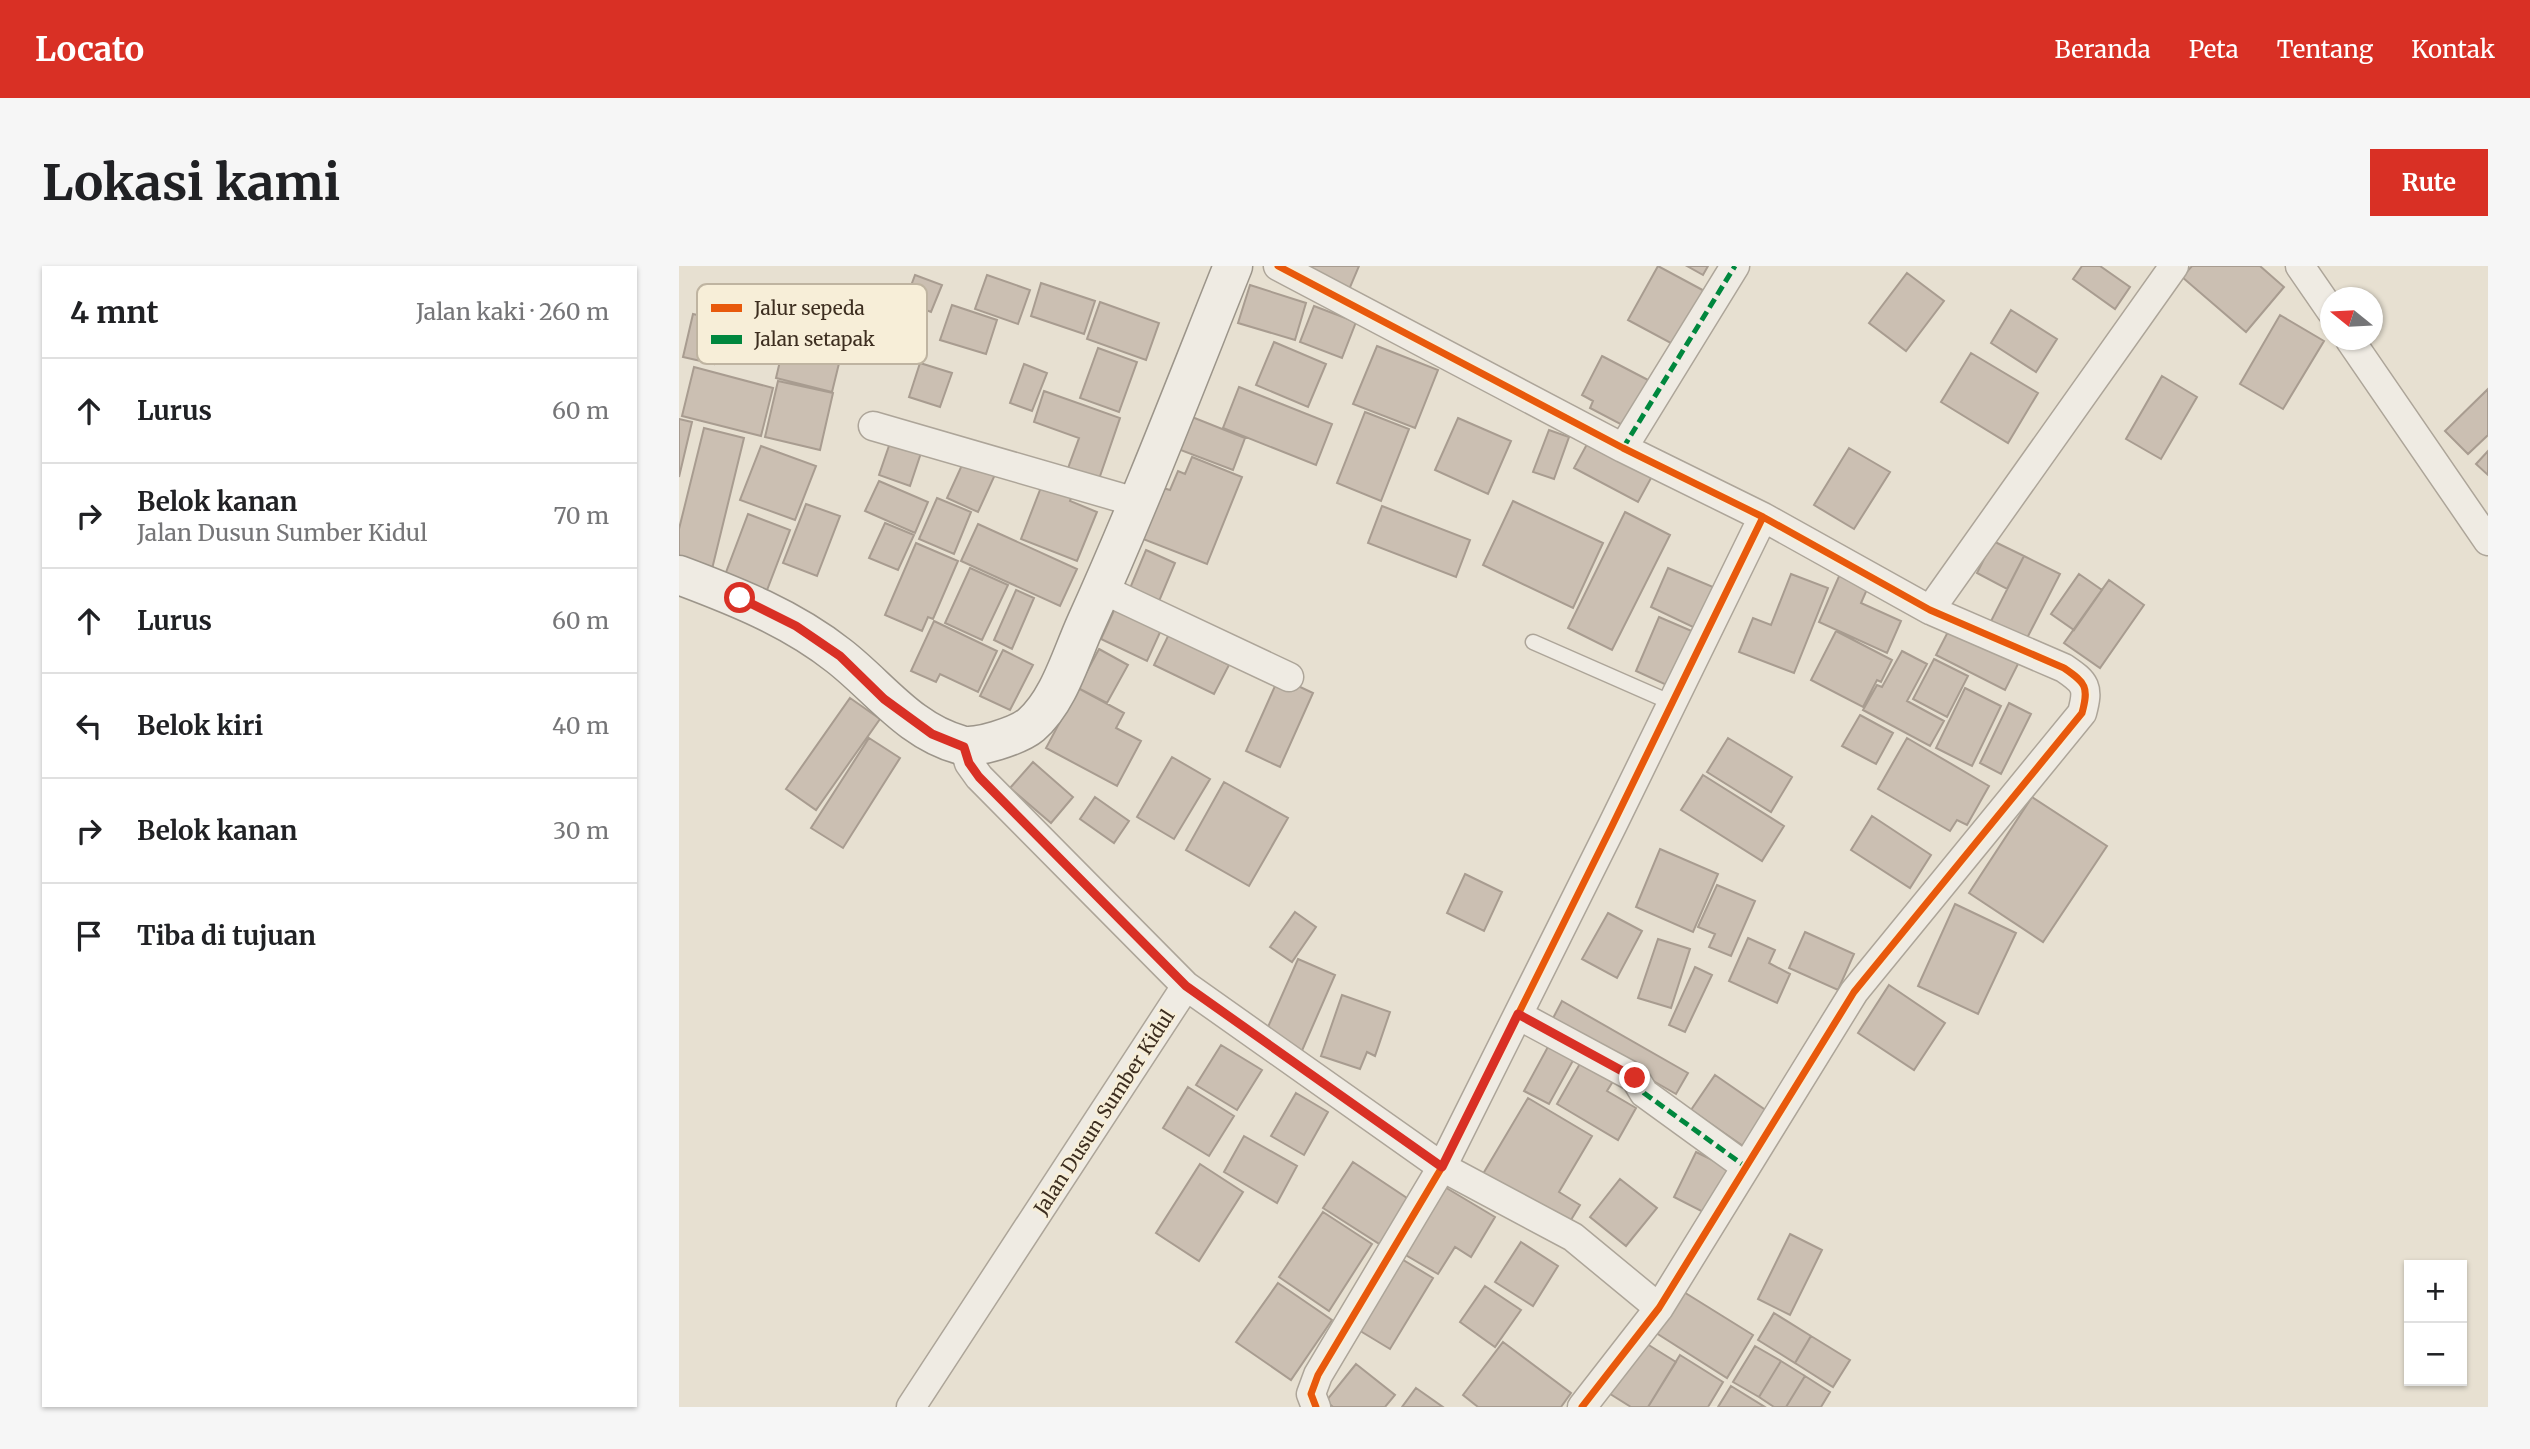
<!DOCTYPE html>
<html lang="id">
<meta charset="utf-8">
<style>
body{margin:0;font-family:Merriweather,serif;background:#f6f6f6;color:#202124}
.controls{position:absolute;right:21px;bottom:21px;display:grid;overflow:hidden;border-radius:0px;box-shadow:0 2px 5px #0004}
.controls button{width:63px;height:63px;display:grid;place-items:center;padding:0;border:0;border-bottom:2px solid #e0e0e0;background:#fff;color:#202124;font:35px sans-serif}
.compass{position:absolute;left:1641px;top:21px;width:63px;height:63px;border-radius:50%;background:#fff;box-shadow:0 2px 5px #0004;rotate:288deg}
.stop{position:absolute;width:21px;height:21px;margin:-16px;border:5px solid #d93025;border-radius:50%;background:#fff}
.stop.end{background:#d93025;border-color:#fff;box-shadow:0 2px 7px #0008}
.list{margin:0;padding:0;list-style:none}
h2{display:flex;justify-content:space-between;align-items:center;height:91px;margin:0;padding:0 28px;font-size:30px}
h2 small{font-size:23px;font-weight:400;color:#757577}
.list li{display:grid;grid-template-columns:46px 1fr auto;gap:21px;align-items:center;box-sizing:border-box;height:105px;padding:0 28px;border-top:2px solid #e0e0e0}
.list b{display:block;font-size:26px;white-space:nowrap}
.list p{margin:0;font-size:23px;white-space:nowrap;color:#757577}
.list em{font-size:23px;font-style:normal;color:#757577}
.icon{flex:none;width:38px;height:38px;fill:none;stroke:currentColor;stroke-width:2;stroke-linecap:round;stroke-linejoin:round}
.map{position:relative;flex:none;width:1809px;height:1141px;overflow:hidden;border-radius:0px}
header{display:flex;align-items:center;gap:42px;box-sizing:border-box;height:98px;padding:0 35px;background:#d93025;color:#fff}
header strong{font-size:33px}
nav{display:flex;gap:38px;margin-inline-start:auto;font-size:24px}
.intro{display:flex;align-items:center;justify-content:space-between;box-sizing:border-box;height:168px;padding:0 42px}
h1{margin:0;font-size:49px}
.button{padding:18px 32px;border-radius:0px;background:#d93025;color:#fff;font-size:24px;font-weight:700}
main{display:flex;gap:42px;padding:0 42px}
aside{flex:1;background:#fff;border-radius:0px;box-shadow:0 2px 5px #0004}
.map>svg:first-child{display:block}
</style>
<header>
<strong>Locato</strong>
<nav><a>Beranda</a><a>Peta</a><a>Tentang</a><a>Kontak</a></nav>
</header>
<div class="intro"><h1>Lokasi kami</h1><a class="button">Rute</a></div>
<main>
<aside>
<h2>4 mnt<small>Jalan kaki · 260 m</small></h2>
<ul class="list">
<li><svg class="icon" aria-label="ahead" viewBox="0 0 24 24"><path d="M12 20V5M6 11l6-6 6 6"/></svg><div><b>Lurus</b></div><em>60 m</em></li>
<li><svg class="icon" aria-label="right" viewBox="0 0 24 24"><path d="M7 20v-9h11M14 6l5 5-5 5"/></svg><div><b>Belok kanan</b><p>Jalan Dusun Sumber Kidul</p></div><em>70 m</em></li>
<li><svg class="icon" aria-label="ahead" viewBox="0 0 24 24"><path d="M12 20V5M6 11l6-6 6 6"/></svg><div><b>Lurus</b></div><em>60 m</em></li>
<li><svg class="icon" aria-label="left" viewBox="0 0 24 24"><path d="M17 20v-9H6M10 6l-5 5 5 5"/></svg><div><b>Belok kiri</b></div><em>40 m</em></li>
<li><svg class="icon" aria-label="right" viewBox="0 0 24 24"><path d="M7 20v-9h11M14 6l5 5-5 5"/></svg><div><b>Belok kanan</b></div><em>30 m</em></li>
<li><svg class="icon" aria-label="arrive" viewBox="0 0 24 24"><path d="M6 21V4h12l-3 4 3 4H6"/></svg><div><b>Tiba di tujuan</b></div></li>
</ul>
</aside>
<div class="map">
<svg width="1809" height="1141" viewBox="0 0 1809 1141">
<rect width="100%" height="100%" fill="#e7e0d1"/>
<!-- building -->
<path fill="#cbbfb2" stroke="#a89c90" stroke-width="2" d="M611,0h69l-11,26z
M979,0l52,28 -30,54 -52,-28z
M1008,0h21l-5,9z
M1403,0h18l30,21 -15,22 -42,-30z
M1513,0h68l24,21 -38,45 -64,-55z
M1228,7l37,28 -38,50 -37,-28z
M236,9l27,10 -11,27 -26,-10z
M308,9l43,15 -12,34 -43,-15z
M362,17l54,18 -11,33 -53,-18z
M571,19l56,18 -11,37 -57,-17z
M118,23l57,13 -22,90 -56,-14z
M421,36l59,21 -13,37 -59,-21z
M273,39l45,15 -11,34 -46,-14z
M635,40l42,16 -14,36 -42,-16z
M1332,44l46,29 -21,33 -45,-29z
M14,48l31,7 -10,43 -31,-7z
M1601,49l44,26 -41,68 -43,-25z
M595,76l52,22 -18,43 -52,-22z
M698,80l61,24 -23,58 -62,-24z
M419,82l39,14 -18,50 -39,-14z
M1292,87l67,40 -30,50 -67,-41z
M923,90l48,25 -24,46 -36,-19 3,-7 -11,-6z
M241,97l32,10 -12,34 -31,-10z
M345,98l23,9 -15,38 -22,-8z
M15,101l79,21 -12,48 -79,-20z
M1483,110l35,21 -36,62 -35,-20z
M99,115l55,12 -13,57 -55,-13z
M560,121l93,37 -16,41 -93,-37z
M1809,123v46l-20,19 -23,-23z
M365,125l76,27 -22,64 -31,-11 12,-33 -45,-16z
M686,146l44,17 -28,72 -44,-18z
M503,147l63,25 -12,32 -63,-24z
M779,152l53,23 -23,53 -53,-24z
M0,153l13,3 -13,55z
M25,162l40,10 -32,131 -33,-8v-32z
M870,164l20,7 -15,42 -21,-7z
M913,169l64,34 -18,33 -64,-34z
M213,171l31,10 -13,39 -31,-11z
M82,180l55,20 -21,54 -55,-20z
M1170,182l41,24 -36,57 -40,-24z
M1809,185v24l-12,-11z
M288,188l31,14 -20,44 -31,-14z
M513,191l50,20 -35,87 -64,-25 20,-51 7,2 8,-19 7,3z
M366,211l29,12 -4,12 27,11 -20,49 -56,-22z
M200,215l49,21 -13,31 -50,-22z
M258,232l34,14 -17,42 -35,-15z
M834,235l90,42 -30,65 -90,-43z
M127,238l34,12 -23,60 -34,-13z
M703,240l88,34 -14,37 -88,-34z
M946,246l45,23 -58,115 -44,-22z
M69,248l42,16 -26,68 -42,-15z
M206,257l29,12 -16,35 -29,-12z
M299,258l99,45 -17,37 -99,-45z
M1314,275l31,15 -17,33 -30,-16z
M237,277l42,18 -25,58 -5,-2 -6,14 -37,-16z
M467,284l29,13 -18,43 -29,-13z
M1345,290l36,18 -36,70 -35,-19z
M291,302l38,17 -26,55 -37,-17z
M989,302l45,19 -18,41 -44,-21z
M1112,308l37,14 -34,85 -55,-21 14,-34 18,7z
M1161,308l28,13 -7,16 40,18 -14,32 -68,-31z
M1400,308l23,16 -28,40 -23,-16z
M1430,314l35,25 -44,63 -36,-25z
M337,324l18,8 -22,51 -18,-9z
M437,340l46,22 -15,33 -46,-22z
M980,351l35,15 -23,55 -35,-16z
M255,355l63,30 -19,41 -38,-18 -4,8 -25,-11z
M1273,358l69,34 -16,32 -69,-35z
M1157,365l56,29 -11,22 -4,-2 -14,27 -52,-27z
M490,368l60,31 -15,29 -60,-29z
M420,383l29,16 -21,38 -29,-15z
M324,384l30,15 -23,45 -30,-14z
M1223,385l25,13 -20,37 37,20 -14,25 -67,-36 14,-25 5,2z
M1255,393l34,17 -21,41 -34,-18z
M600,411l34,16 -33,74 -34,-16z
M399,422l46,25 -8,15 25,13 -24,45 -71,-38z
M1286,422l36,18 -29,60 -36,-18z
M171,432l30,21 -64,91 -30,-21z
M1330,437l22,11 -30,60 -21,-11z
M1181,449l33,18 -17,31 -34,-18z
M190,472l31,20 -57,90 -32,-20z
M1049,472l64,39 -21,35 -64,-40z
M1228,472l82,48 -22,39 -10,-5 -7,11 -72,-42z
M493,491l38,22 -36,60 -37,-22z
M354,496l40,35 -22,26 -41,-35z
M1024,509l81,51 -22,35 -81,-51z
M545,516l64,36 -39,68 -63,-36z
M416,531l34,24 -15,22 -34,-24z
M1353,531l75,49 -64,96 -74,-49z
M1193,550l59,39 -21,33 -59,-38z
M981,583l58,25 -25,58 -57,-25z
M786,608l37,18 -18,39 -37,-18z
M1038,619l38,16 -24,55 -22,-9 6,-13 -17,-7z
M1276,638l61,29 -38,81 -60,-28z
M616,646l21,15 -24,35 -22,-15z
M929,647l34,18 -25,47 -35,-19z
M1126,666l49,22 -16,36 -49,-22z
M1069,672l27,12 -6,13 21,11 -13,29 -48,-22z
M979,673l32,10 -19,59 -33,-10z
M619,693l37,16 -34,78 -37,-17z
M1016,701l17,8 -27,57 -16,-7z
M1210,719l56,38 -31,47 -56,-37z
M663,729l48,17 -15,44 -8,-4 -7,17 -39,-13z
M883,735l126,72 -12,21 -125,-72z
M871,777l25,14 -26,47 -25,-13z
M542,779l41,25 -25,40 -41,-25z
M903,794l33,18 -8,13 29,17 -18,32 -61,-36z
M1036,809l52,36 -24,35 -52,-36z
M509,821l46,29 -25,40 -46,-28z
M617,827l32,19 -24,43 -33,-19z
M849,832l64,38 -33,56 21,13 -15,25 -85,-51z
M565,870l53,30 -20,37 -53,-31z
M1017,886l35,17 -22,46 -35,-18z
M674,896l57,38 -29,45 -58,-37z
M521,898l43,28 -44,69 -43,-28z
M941,913l37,29 -31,38 -36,-29z
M759,917l57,34 -24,40 -16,-10 -17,27 -41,-24z
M644,946l49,32 -43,67 -50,-34z
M1111,968l32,16 -32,65 -32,-16z
M842,976l37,24 -25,40 -38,-24z
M716,989l38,23 -43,71 -38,-23z
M599,1017l54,37 -41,60 -55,-38z
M806,1020l36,24 -26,37 -35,-25z
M1000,1023l74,46 -26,43 -74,-47z
M1095,1047l37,23 -16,27 -37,-23z
M1132,1070l39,24 -17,27 -38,-24z
M960,1073l37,23 -28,45h-17l-24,-15z
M824,1076l68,51 -10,14h-83l-15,-12z
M1076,1080l26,15 -22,36 -26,-15z
M1001,1089l43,27 -15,25h-60z
M1102,1095l24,15 -19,31h-12l-15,-10z
M677,1098l39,31 -10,12h-52l-7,-6z
M1126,1110l25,16 -9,15h-35z
M1052,1120l34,21h-47z
M737,1122l27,19h-41z"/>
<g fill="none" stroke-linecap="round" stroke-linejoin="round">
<defs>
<path id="lane" d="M854,376l139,61"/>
<path id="street" d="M599,0l345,182 140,69 167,93 134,58c22,15 25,19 18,45l-228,279 -195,316 -77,99
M1621,0l31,45
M1671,74l138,201
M194,160l266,77
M944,182l112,-182
M423,323l187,88
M1251,344l244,-344
M285,481l5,16 10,14 207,209 256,181 131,70 86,71
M839,749l117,63 9,15 102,74
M232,1141l275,-421
M637,1141l-5,-13 7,-19 124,-208 170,-341 151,-309"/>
<path id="secondary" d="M0,309c56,21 112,43 160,81 40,31 70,75 122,89 14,5 58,-10 70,-20 28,-24 40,-69 55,-102 53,-117 99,-237 147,-357"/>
</defs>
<!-- lane casing -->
<use href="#lane" stroke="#ada599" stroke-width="17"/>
<!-- street casing -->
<use href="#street" stroke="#ada599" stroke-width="31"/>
<!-- secondary casing -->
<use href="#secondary" stroke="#9c958a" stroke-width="41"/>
<!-- lane -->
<use href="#lane" stroke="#efebe3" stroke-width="14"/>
<!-- street -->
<use href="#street" stroke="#efebe3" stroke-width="28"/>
<!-- secondary -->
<use href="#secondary" stroke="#efebe3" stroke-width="38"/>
<!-- quiet -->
<path stroke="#00873e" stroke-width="5" stroke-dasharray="10 5" stroke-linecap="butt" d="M944,182l112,-182
M839,749l117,63 9,15 102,74"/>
<defs>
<path id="cycleway" d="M599,0l345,182 140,69 167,93 134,58c22,15 25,19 18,45l-228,279 -195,316 -77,99
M637,1141l-5,-13 7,-19 124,-208 170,-341 151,-309"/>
</defs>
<!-- cycleway casing -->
<use href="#cycleway" stroke="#f7eed8" stroke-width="11"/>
<!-- cycleway -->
<use href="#cycleway" stroke="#e8590c" stroke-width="7"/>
</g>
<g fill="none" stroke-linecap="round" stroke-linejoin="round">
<!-- route -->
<path stroke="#d93025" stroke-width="9" d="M61,332l56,28 44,30 44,43 48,35 32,13 5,16 10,14 207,209 256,181 76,-153 117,64"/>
</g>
<g text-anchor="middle" stroke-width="5" stroke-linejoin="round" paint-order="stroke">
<!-- street labels -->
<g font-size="19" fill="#3d2e20" stroke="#f7eed8">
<text transform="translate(425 846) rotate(-57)" y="7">Jalan Dusun Sumber Kidul</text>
</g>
</g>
<!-- legend -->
<rect x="18" y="18" width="230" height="80" rx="10" fill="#f7eed8" stroke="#bfb4a1" stroke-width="2"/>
<rect x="32" y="38" width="31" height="8" fill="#e8590c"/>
<rect x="32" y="69" width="31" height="9" fill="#00873e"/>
<g font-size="19" fill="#3d2e20">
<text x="75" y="49">Jalur sepeda</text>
<text x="75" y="80">Jalan setapak</text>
</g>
</svg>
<div class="controls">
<button>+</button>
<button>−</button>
</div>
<svg class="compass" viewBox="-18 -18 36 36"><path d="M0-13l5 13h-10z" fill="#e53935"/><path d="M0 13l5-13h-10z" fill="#757577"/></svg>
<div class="stop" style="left:61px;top:332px"></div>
<div class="stop end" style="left:956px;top:812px"></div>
</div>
</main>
